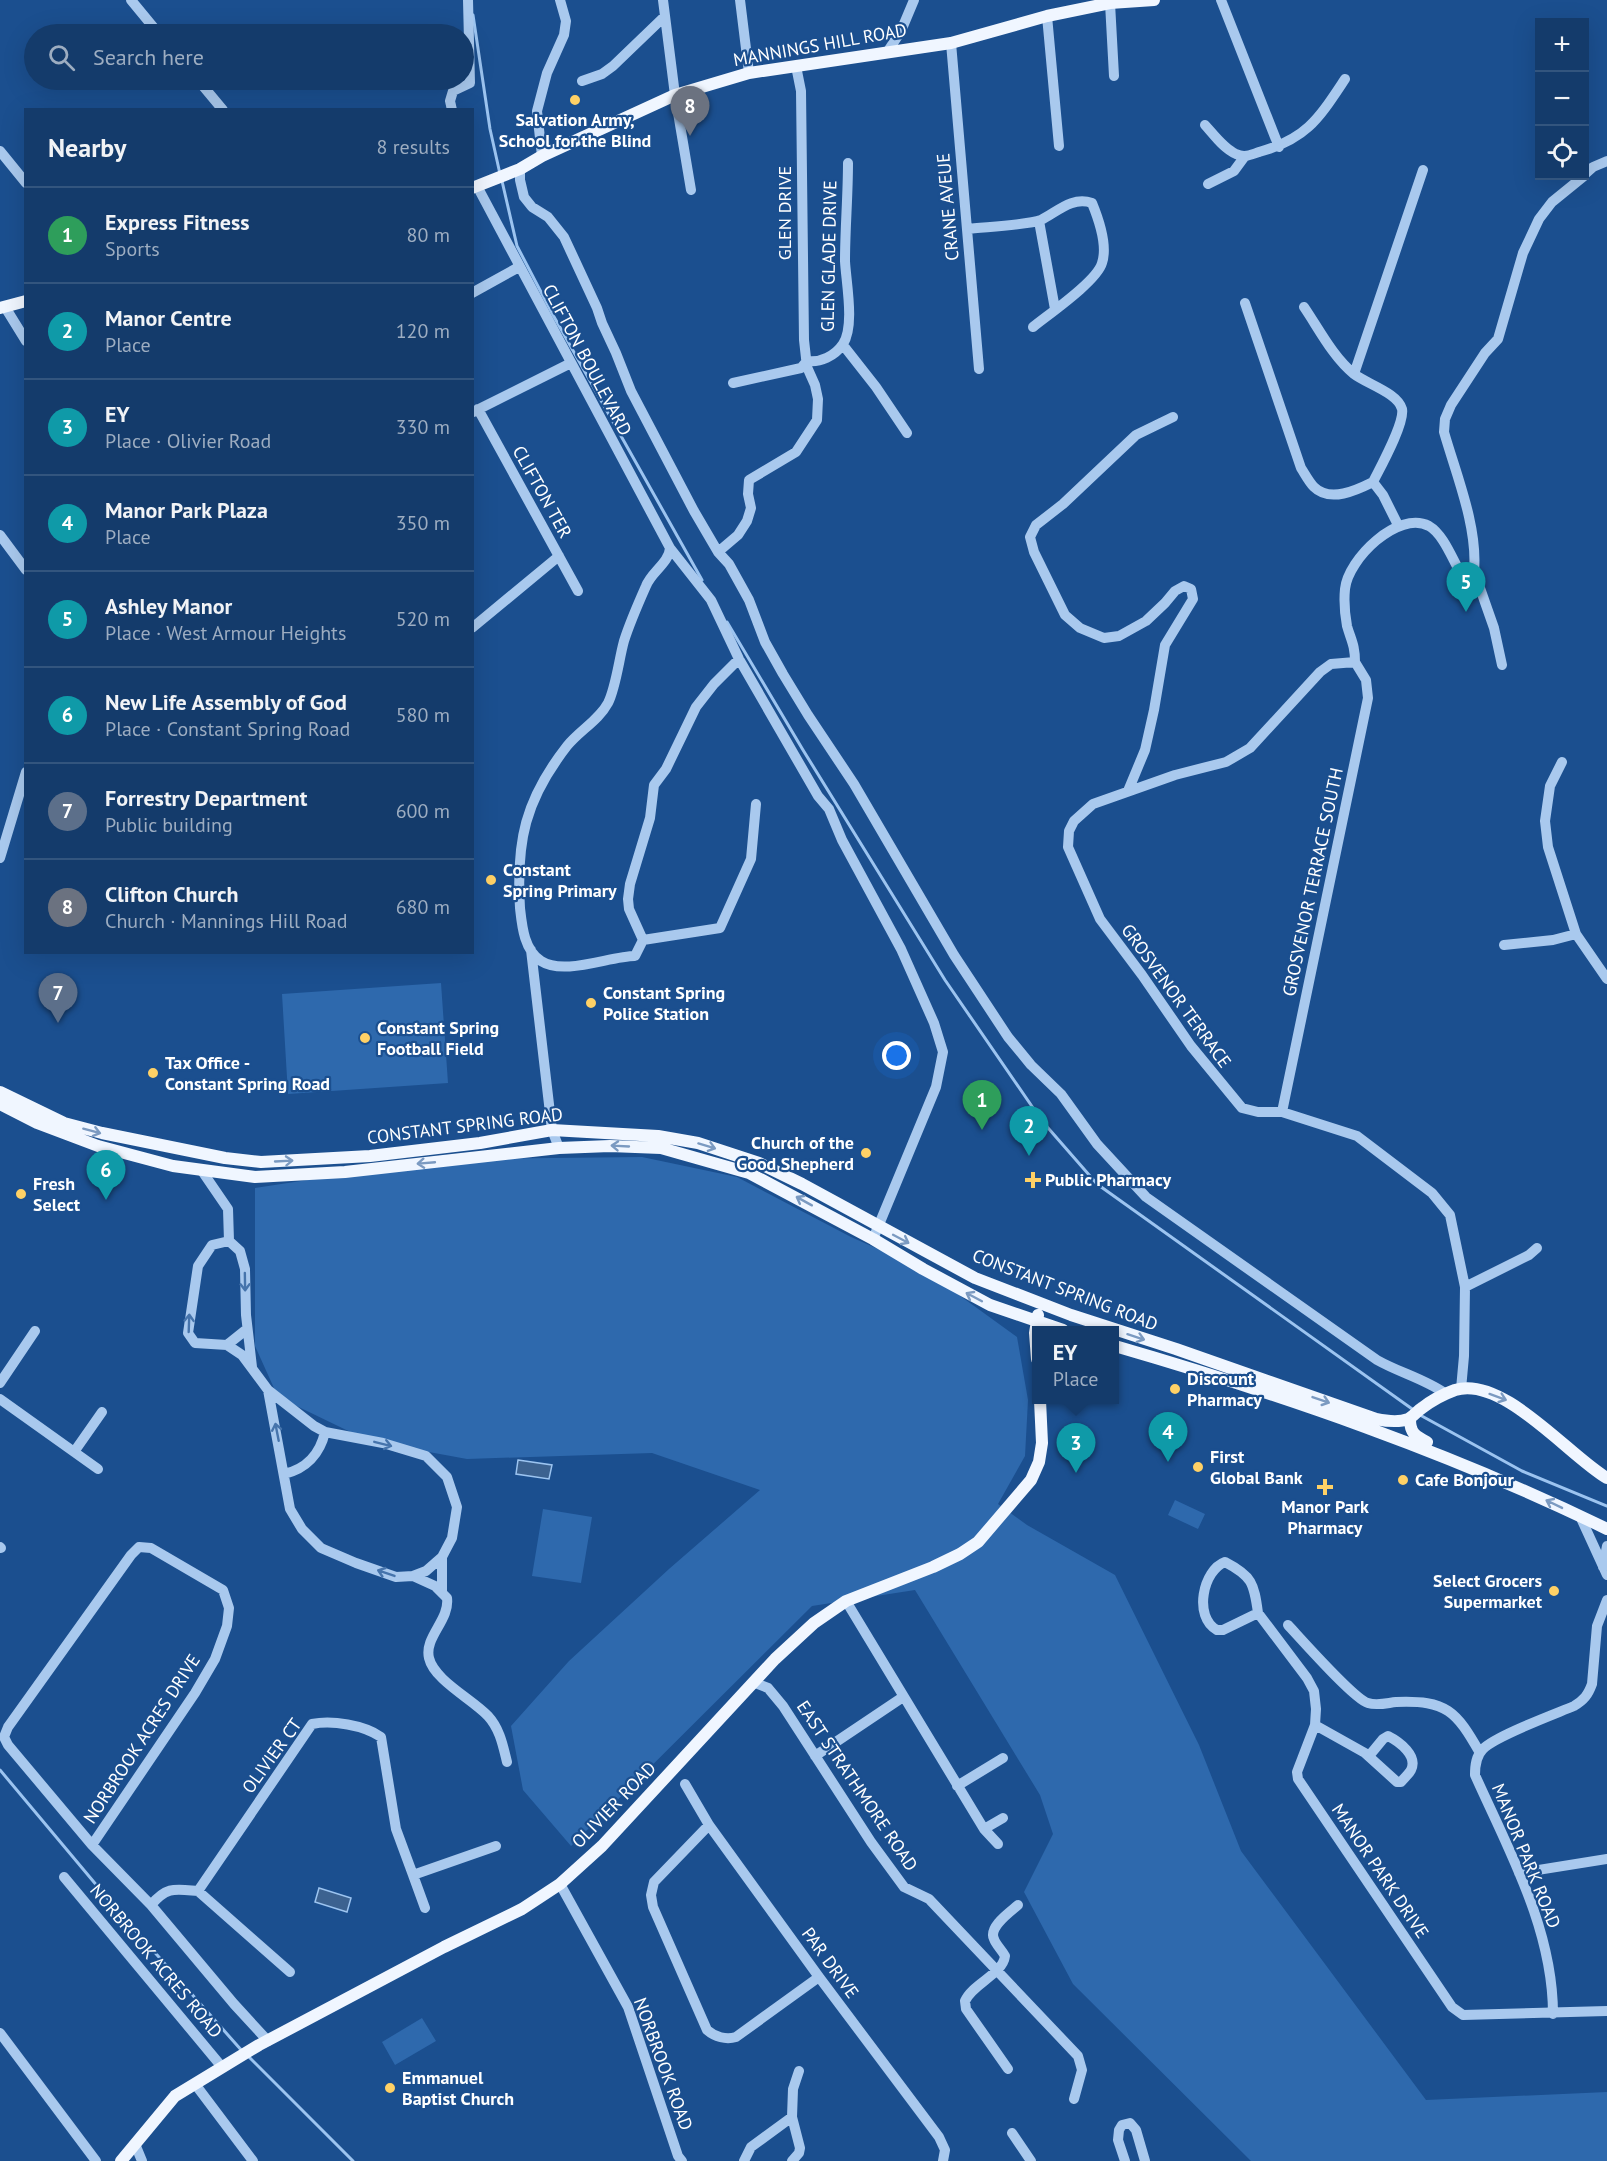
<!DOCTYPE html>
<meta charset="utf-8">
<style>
body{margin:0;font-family:"PT Sans",sans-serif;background:#214673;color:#f1f3f6}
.controls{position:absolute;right:18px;top:18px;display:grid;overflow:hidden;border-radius:0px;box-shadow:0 6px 24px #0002}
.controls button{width:54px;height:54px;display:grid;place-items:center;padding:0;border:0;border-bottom:2px solid #33557e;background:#143b6b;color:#f1f3f6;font:30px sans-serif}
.you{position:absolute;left:897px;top:1056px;width:21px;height:21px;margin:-15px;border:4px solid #fff;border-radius:50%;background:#1a73e8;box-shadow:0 0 0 9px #1a73e833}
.badge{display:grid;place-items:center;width:39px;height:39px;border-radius:50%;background:#e69b98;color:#fff;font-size:20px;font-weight:700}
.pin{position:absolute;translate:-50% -50px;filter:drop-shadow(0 2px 3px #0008)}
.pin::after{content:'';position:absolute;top:32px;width:21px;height:18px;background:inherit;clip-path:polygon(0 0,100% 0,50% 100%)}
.popup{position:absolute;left:1032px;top:1326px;width:87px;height:78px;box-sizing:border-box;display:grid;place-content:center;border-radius:0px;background:#143b6b;filter:drop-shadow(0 2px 4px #0005);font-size:20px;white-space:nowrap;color:#9dadc1}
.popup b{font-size:22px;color:#f1f3f6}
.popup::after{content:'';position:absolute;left:50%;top:100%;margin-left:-12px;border:12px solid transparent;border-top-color:#143b6b}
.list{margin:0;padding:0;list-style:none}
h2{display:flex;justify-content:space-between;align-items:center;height:78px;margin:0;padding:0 24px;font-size:26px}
h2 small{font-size:20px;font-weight:400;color:#9dadc1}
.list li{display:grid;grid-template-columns:39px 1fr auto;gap:18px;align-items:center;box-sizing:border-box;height:96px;padding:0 24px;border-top:2px solid #33557e}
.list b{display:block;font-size:22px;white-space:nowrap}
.list p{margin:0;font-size:20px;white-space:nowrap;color:#9dadc1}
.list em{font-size:20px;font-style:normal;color:#9dadc1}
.icon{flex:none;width:33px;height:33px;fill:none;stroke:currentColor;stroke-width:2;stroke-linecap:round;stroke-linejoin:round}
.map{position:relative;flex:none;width:1607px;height:2161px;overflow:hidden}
.search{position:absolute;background:#143b6b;box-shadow:0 6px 24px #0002;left:24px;top:24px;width:450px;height:66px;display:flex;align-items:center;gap:15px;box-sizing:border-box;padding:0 21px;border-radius:33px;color:#9dadc1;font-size:22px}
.panel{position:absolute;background:#143b6b;box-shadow:0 6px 24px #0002;left:24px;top:108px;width:450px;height:846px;border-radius:0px}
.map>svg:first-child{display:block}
</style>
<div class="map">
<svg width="1607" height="2161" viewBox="0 0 1607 2161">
<rect width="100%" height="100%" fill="#1b4f8f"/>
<!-- green -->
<path fill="#2e69ad" d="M441,983l7,100 -160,11 -6,-100z
M642,1157l95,20 114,60 72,32 94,68 11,63 -3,56 -27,48 29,21 88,50 84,170 42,106 185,249 181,-8v69h-356l-178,-177 -49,-92 29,-58 -13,-39 -125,-205 -103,16 -241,240 -48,-56 -12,-64 58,-65 100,-92 91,-79 -108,-37 -185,6 -98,-18 -91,-44 -23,-51v-158l151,-23 62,-6z
M1175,1500l30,14 -7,15 -30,-14z
M543,1509l49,8 -11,66 -49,-7z
M422,2018l14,23 -41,24 -13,-23z"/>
<!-- water -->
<path fill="#3c6290" stroke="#9cc4f0" stroke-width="1.5" d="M518,1460l34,5 -3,14 -33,-5z
M319,1888l32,10 -4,14 -32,-10z"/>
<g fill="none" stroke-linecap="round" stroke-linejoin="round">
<!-- stream -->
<path stroke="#9cc4f0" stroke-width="3" d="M473,15l17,114 10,45
M502,181l15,65 36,69 149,265
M727,622l76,128 142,230 97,141 55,63 318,227
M1420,1415l102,56 85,35
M0,1770l119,142 124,140
M248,2056l105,105"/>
<!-- minor -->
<path stroke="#a9c9ee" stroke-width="10" d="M131,0l28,34
M663,0l12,95 16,95
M740,0l9,73
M1221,0l58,147
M1110,3l4,73
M1047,16l12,130
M951,43l28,326
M888,51l13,-20 13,-31
M198,80l25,30
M582,81l20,-7 11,-8 52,-50
M452,110l-2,-9 3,-10 17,-8 -2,-83
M1205,125c9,10 19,24 31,29 8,4 15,1 23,-2 48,-13 60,-34 86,-73
M0,151l26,32
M542,156l-5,-45 10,-38 17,-38 2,-14 -6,-21
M520,169v11l4,17 8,10 16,10 16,20 33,71 5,15 14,30 15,38 63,120 24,41 11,12 20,36 16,42 18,32 25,41 46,69 100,171 54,82 23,28 30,29 36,50 49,53 231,163c23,13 48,19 69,34
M1584,175l9,-8 14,-6
M1208,184l26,-13 11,-15
M477,186l193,362 41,52 28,59 79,137 11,13 13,31 59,109 33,74 9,29 -7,35 -63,152
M1039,221l16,88
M967,229c16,-2 61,-4 74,-9 16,-8 31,-24 51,-17 7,17 16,42 10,60 -5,18 -53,51 -69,64
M472,293l47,-26
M1245,303l56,165c4,6 8,14 13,19 16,16 43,3 59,-5
M5,307l21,34
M1304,307c15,22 29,50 50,67 13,10 44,19 48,35 3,14 -22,59 -29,73
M843,345l33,42 31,46
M807,361c13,2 28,-5 36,-17 12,-18 3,-62 2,-83 0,-32 3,-65 3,-98
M1354,374l69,-204
M733,383l68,-15 6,-7
M478,409l100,182
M473,412l98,-49
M1373,482l10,13 15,30
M0,535l26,35
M670,548c-1,15 -19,24 -24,38 -8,18 -16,36 -22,55 -5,18 -8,46 -16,62 -9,17 -29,28 -41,43 -42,54 -51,95 -47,162 2,18 4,42 21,53 23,15 69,-5 94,-5l8,-16 77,-12 31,-69 5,-55
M718,552l20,-17 9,-14 4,-13 -3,-14 1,-14 47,-28 21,-32 1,-21 -3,-14 -8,-18 -3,-27 -3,-249 -5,-25
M1474,571l20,57 8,37
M472,628l87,-72
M1355,662l-24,2 -11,8 -70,76 -24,14 -51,13 -82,29 -19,17 -5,10 -1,16 32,72 42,56 49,71 51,62 16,4h24l75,24 75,57 18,22 15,72 -1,69 -3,33
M1355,662c0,-17 -4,-22 -8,-36 -2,-11 -3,-27 -2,-37 3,-30 53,-79 84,-63 14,8 23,32 31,46l4,3h7l3,-4c4,-44 -18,-97 -30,-139l1,-13 6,-14 34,-52 13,-14 25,-86 16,-34 13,-17 32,-26
M1562,762l-12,24 -5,35 3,26 28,87 31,45
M1128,791l17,-41 9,-40 11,-65 28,-46 -2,-10 -7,-3 -9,5 -10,12 -19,18 -27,15 -15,2 -24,-10 -15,-13 -31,-63 -4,-15 6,-12 27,-21 73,-69 37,-18
M0,858l26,-86
M643,940l-14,-31 -1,-10 2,-15 20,-66 4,-33 12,-16 30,-62 18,-23 25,-25
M1504,945l49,-5 23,-6
M531,950l21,180 7,18
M1282,1112l86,-414 -2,-18 -11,-18
M202,1171l26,38 1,32 11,10 5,18 1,46 6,52
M229,1241l-17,4 -14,21 -10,67 7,10 32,2 20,-16
M1465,1287l64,-32 8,-7
M227,1345l15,10 26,35 46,36 11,6 58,11 43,13 21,21 10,30 -5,31 -10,19 -16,14 -13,5 -17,1 -40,-14 -35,-15 -19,-19 -12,-20 -22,-119
M0,1383l35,-52
M0,1399l98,70
M74,1452l28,-40
M284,1474c22,-5 36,-20 41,-42
M1580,1516l27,59
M0,1547l1,1
M1225,1562c27,14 29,21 33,51l-35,17h-6c-24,-13 -14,-60 8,-68z
M1603,1567l4,-21
M413,1576l22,10 12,12c3,22 -23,39 -18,60 5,22 43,41 59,58 12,13 15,30 19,46
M442,1591v-34
M846,1601l138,228 14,15
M1258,1613l49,65 7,13 2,18 -1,16 -18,47 1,7 154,228 11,8 144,-4
M1288,1625c14,15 66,74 80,78 9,3 19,0 28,-1 51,-2 60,9 84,51
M753,1682l15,6 15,18 88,136 33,45 25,12 149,157 4,14 -8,29
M1315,1725l50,28 32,29h4c3,-4 8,-8 10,-12 7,-14 -11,-28 -23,-34l-5,3 -14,17
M815,1756l88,-59
M685,1784l24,41 110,152 120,160 6,13 -2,11
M957,1786l46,-28
M709,1825l-55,57 -3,13 2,12 54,123c8,7 19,10 29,7l83,-60
M984,1829l19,-11
M92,1845l103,-152 20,-34 12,-33 2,-18 -6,-18 -72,-42 -12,-1 -8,8 -123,172 -4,10 4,8 84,100 59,60 83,99 34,37
M1519,1873l88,-14
M413,1875l12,33
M64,1877l158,190
M560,1884l68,123 50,149 4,5
M198,1891l92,81
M151,1905c16,-19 24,-16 47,-14l114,-167c20,-4 52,1 69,13l15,92 17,46 83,-29
M1553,2014c0,-85 -44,-163 -78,-239 0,-10 1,-19 8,-26 12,-13 72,-35 91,-43 10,-6 14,-11 18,-22l5,-58 10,-26
M0,2033l96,128
M1008,2069l-42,-60 -1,-8c7,-17 38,-27 40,-45 -3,-6 -9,-11 -11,-17 -6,-12 16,-27 24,-34
M195,2084l58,77
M1012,2133l19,28
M135,2144l7,17
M744,2161l7,-14 41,-30
M792,2161l7,-8 1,-5 -8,-31 1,-28 6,-18
M1125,2161l-7,-21 1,-10 3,-5 8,-2 6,7 9,31"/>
<!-- major -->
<path stroke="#f0f6ff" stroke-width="12" d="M472,188l48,-19 22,-13 133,-61 74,-22 202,-30 96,-27 63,-13 44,-3
M0,308l26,-7
M0,1092l64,31 38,10 123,25 36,4 109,-6 110,-13 72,-13 106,6 40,7 61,20 43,21 173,94 96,37 105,34 200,70c10,2 22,4 32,0 5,-2 9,-8 14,-11 9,-7 22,-14 33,-18 48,-15 114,66 152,88
M0,1104l37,19 61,23 75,20 82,11 90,-5 214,-24 51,-2 51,2 88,25 124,66 50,30 67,36 73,25
M1115,1346c169,49 334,106 492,183
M1037,1359l-2,-26 3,-18
M1410,1419c0,14 5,17 17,23
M121,2161l54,-65 84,-51 185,-98 78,-38 38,-25 42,-38 173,-187 39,-36 32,-22 87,-34 27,-13 18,-12 53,-62 8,-18 3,-19 -2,-43"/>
</g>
<!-- one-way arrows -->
<defs><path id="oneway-shaft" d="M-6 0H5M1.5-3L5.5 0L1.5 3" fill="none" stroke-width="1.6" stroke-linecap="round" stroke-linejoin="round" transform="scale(1.5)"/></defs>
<g stroke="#7b9ac1">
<use href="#oneway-shaft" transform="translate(92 1131) rotate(15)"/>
<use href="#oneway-shaft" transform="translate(620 1146) rotate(-177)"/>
<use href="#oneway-shaft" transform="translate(707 1146) rotate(17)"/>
<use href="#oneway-shaft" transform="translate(284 1161) rotate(-3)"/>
<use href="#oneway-shaft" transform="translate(426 1163) rotate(175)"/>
<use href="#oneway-shaft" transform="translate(804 1201) rotate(-151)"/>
<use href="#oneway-shaft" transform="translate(901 1239) rotate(28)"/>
<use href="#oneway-shaft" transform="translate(974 1297) rotate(-152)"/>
<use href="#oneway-shaft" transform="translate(1136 1337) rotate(18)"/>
<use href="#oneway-shaft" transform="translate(1498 1397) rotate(20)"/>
<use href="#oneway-shaft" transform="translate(1321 1400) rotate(19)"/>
<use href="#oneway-shaft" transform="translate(1554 1504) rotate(-154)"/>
</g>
<g stroke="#4674ac">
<use href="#oneway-shaft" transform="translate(245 1282) rotate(89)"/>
<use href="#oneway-shaft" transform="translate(189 1323) rotate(-88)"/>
<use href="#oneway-shaft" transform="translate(277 1432) rotate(-101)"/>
<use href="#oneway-shaft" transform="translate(383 1444) rotate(14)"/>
<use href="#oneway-shaft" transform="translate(386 1573) rotate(-161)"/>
</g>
<!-- markers -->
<g fill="#ffd166" stroke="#1b4f8f" stroke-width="2">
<circle cx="575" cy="100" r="6"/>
<circle cx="491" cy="880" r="6"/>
<circle cx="591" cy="1003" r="6"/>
<circle cx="365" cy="1038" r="6"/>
<circle cx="153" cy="1073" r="6"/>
<circle cx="866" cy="1153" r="6"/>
<path d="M1030 1171h6v6h6v6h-6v6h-6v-6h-6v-6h6z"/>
<circle cx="21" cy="1194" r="6"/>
<circle cx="1175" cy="1389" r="6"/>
<circle cx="1198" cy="1467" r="6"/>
<circle cx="1403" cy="1480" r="6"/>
<path d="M1322 1478h6v6h6v6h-6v6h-6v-6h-6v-6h6z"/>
<circle cx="1554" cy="1591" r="6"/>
<circle cx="390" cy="2088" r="6"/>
</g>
<g text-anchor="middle" stroke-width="4.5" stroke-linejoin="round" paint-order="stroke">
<!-- street labels -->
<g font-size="18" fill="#fff" stroke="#1b4f8f">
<text transform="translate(820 45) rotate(-10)" y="6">MANNINGS HILL ROAD</text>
<text transform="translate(948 207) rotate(-95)" y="6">CRANE AVEUE</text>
<text transform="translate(785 213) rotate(-90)" y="6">GLEN DRIVE</text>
<text transform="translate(829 256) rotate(-89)" y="6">GLEN GLADE DRIVE</text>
<text transform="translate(587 360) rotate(62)" y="6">CLIFTON BOULEVARD</text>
<text transform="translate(542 492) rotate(61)" y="6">CLIFTON TER</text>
<text transform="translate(1313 882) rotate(-78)" y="6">GROSVENOR TERRACE SOUTH</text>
<text transform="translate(1176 996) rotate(54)" y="6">GROSVENOR TERRACE</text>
<text transform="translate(465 1126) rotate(-7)" y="6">CONSTANT SPRING ROAD</text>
<text transform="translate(1065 1290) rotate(21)" y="6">CONSTANT SPRING ROAD</text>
<text transform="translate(142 1739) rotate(-57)" y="6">NORBROOK ACRES DRIVE</text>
<text transform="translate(272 1756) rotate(-54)" y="6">OLIVIER CT</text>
<text transform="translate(857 1786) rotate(56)" y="6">EAST STRATHMORE ROAD</text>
<text transform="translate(614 1805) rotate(-46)" y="6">OLIVIER ROAD</text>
<text transform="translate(1526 1856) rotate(68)" y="6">MANOR PARK ROAD</text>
<text transform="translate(1380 1871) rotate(56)" y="6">MANOR PARK DRIVE</text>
<text transform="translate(156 1961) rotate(50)" y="6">NORBROOK ACRES ROAD</text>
<text transform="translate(830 1963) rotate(54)" y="6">PAR DRIVE</text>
<text transform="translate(663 2064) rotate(70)" y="6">NORBROOK ROAD</text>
</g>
<!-- poi labels -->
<g font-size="18" font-weight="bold" fill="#fff" stroke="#1b4f8f" text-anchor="start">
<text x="575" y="126" text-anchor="middle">Salvation Army,<tspan x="575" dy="21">School for the Blind</tspan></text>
<text x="503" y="876">Constant<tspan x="503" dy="21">Spring Primary</tspan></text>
<text x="603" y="999">Constant Spring<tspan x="603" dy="21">Police Station</tspan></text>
<text x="377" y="1034">Constant Spring<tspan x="377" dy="21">Football Field</tspan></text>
<text x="165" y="1069">Tax Office -<tspan x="165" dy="21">Constant Spring Road</tspan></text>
<text x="854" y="1149" text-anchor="end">Church of the<tspan x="854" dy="21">Good Shepherd</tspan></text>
<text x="1045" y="1186">Public Pharmacy</text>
<text x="33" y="1190">Fresh<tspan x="33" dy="21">Select</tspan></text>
<text x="1187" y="1385">Discount<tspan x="1187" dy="21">Pharmacy</tspan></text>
<text x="1210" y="1463">First<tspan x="1210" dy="21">Global Bank</tspan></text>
<text x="1415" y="1486">Cafe Bonjour</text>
<text x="1325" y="1513" text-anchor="middle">Manor Park<tspan x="1325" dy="21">Pharmacy</tspan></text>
<text x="1542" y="1587" text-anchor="end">Select Grocers<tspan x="1542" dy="21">Supermarket</tspan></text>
<text x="402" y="2084">Emmanuel<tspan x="402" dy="21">Baptist Church</tspan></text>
</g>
</g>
</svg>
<div class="controls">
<button>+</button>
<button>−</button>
<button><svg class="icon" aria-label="locate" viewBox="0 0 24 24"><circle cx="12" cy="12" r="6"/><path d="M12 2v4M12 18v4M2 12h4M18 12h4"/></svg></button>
</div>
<div class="you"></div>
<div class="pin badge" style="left:982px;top:1130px;background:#2e9e5b">1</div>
<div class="pin badge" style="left:1029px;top:1156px;background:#0f9aa8">2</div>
<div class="pin badge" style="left:1076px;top:1473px;background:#0f9aa8">3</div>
<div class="popup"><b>EY</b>Place</div>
<div class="pin badge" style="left:1168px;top:1462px;background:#0f9aa8">4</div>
<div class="pin badge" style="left:1466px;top:612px;background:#0f9aa8">5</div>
<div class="pin badge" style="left:106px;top:1200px;background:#0f9aa8">6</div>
<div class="pin badge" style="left:58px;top:1023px;background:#5c6f8a">7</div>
<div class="pin badge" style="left:690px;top:136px;background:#6b7280">8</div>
<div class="search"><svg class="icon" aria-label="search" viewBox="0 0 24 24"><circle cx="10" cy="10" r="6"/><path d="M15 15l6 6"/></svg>Search here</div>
<section class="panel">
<h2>Nearby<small>8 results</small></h2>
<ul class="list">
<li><span class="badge" style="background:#2e9e5b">1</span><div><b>Express Fitness</b><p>Sports</p></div><em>80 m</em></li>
<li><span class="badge" style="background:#0f9aa8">2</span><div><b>Manor Centre</b><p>Place</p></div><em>120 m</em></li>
<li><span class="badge" style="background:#0f9aa8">3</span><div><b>EY</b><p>Place · Olivier Road</p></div><em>330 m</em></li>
<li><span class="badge" style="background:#0f9aa8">4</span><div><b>Manor Park Plaza</b><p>Place</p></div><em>350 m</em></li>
<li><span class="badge" style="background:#0f9aa8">5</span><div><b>Ashley Manor</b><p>Place · West Armour Heights</p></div><em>520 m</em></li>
<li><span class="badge" style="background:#0f9aa8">6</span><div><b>New Life Assembly of God</b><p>Place · Constant Spring Road</p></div><em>580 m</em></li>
<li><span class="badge" style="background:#5c6f8a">7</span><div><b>Forrestry Department</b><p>Public building</p></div><em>600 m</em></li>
<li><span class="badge" style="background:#6b7280">8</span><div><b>Clifton Church</b><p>Church · Mannings Hill Road</p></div><em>680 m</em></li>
</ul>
</section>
</div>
